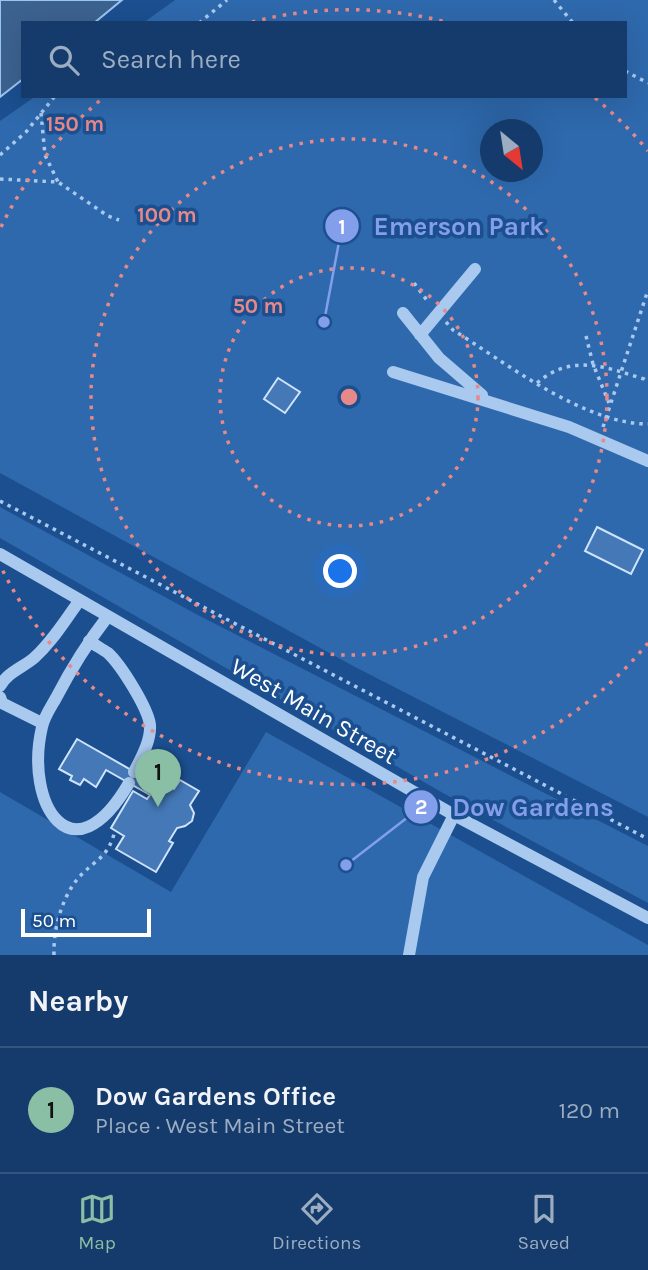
<!DOCTYPE html>
<meta charset="utf-8">
<style>
body{margin:0;font-family:Karla,sans-serif;background:#214673;color:#f1f3f6}
.compass{position:absolute;left:480px;top:119px;width:63px;height:63px;border-radius:50%;background:#143b6b;box-shadow:0 7px 28px #0002;rotate:150deg}
.scale{position:absolute;left:21px;bottom:18px;width:130px;box-sizing:border-box;padding-left:7px;border:4px solid #fff;border-top:0;font-size:19px;line-height:24px;white-space:nowrap;color:#fff;-webkit-text-stroke:5px #1b4f8f;paint-order:stroke}
.you{position:absolute;left:341px;top:572px;width:24px;height:24px;margin:-18px;border:5px solid #fff;border-radius:50%;background:#1a73e8;box-shadow:0 0 0 10px #1a73e833}
.badge{display:grid;place-items:center;width:46px;height:46px;border-radius:50%;background:#8abfa5;color:#111;font-size:23px;font-weight:700}
.pin{position:absolute;translate:-50% -58px;filter:drop-shadow(0 2px 4px #0008)}
.pin::after{content:'';position:absolute;top:37px;width:24px;height:21px;background:inherit;clip-path:polygon(0 0,100% 0,50% 100%)}
.list{margin:0;padding:0;list-style:none}
h2{display:flex;justify-content:space-between;align-items:center;height:91px;margin:0;padding:0 28px;font-size:30px}
h2 small{font-size:23px;font-weight:400;color:#9dadc1}
.list li{display:grid;grid-template-columns:46px 1fr auto;gap:21px;align-items:center;box-sizing:border-box;height:126px;padding:0 28px;border-top:2px solid #33557e}
.list b{display:block;font-size:26px;white-space:nowrap}
.list p{margin:0;font-size:23px;white-space:nowrap;color:#9dadc1}
.list em{font-size:23px;font-style:normal;color:#9dadc1}
.icon{flex:none;width:38px;height:38px;fill:none;stroke:currentColor;stroke-width:2;stroke-linecap:round;stroke-linejoin:round}
.map{position:relative;flex:none;width:648px;height:955px;overflow:hidden}
.search{position:absolute;background:#143b6b;box-shadow:0 7px 28px #0002;left:21px;right:21px;top:21px;height:77px;display:flex;align-items:center;gap:18px;box-sizing:border-box;padding:0 24px;border-radius:0px;color:#9dadc1;font-size:26px}
.sheet{height:217px;background:#143b6b}
nav{display:flex;justify-content:space-around;align-items:center;box-sizing:border-box;height:98px;border-top:2px solid #33557e;background:#143b6b;font-size:19px;color:#9dadc1}
nav a{display:grid;justify-items:center;gap:4px}
nav .on{color:#8abfa5}
.map>svg:first-child{display:block}
</style>
<div class="map">
<svg width="648" height="955" viewBox="0 0 648 955">
<rect width="100%" height="100%" fill="#1b4f8f"/>
<!-- green -->
<path fill="#2e69ad" fill-rule="evenodd" d="M175,0h473v817l-293,-150 -355,-194v-352l36,-25h589v-73h-482zM490,130h42v42h-42z
M0,507l196,107 452,232v57l-205,-110 -443,-255z
M266,732l382,213v10h-648v-163l171,100z"/>
<!-- water -->
<path fill="#3c6290" stroke="#9cc4f0" stroke-width="2" d="M0,0h122l-28,23h-71v56l-23,18z"/>
<!-- building -->
<path fill="#4478b7" stroke="#cfe3fa" stroke-width="2" d="M278,378l22,14 -15,21 -21,-14z
M597,527l46,23 -12,24 -46,-23z
M77,739l63,36 2,-5 32,19 6,-9 19,11 -9,14 4,8 -2,8 -7,5 -8,2 -8,13 4,2 -17,29 -40,-23 8,-13 -13,-8 22,-37 14,8 3,-4 -44,-25 -10,17 -12,-8 -4,6 -10,-5 2,-4 -13,-7z"/>
<g fill="none" stroke-linecap="round" stroke-linejoin="round">
<!-- path -->
<path stroke="#a9c9ee" stroke-width="3.5" stroke-dasharray="3.5 5" stroke-linecap="butt" d="M554,0l19,23
M199,23l28,-23
M625,71l23,12
M41,113l4,42 13,27
M0,155l26,-23 29,-36
M0,179l58,3 50,34 11,4
M414,283l15,20
M446,322l7,8c53,33 131,94 195,94
M586,336l7,28 16,39
M537,383c35,-30 68,-16 107,-4l4,3
M603,427l45,-137
M0,501l648,338
M54,955c-1,-27 9,-63 29,-82 17,-16 25,-17 32,-42"/>
<!-- minor -->
<path stroke="#a9c9ee" stroke-width="12" d="M403,313l36,45 43,37
M420,335l55,-66
M393,372l176,55 79,34
M0,554l454,261 194,103
M108,616c-20,26 -37,53 -52,82 -5,9 -12,19 -14,29 -18,77 30,154 87,56
M89,641c6,4 13,8 19,12 13,12 40,55 42,72 1,16 -9,33 -16,47
M0,686c8,-14 22,-18 34,-28 19,-17 31,-38 46,-58
M0,697l2,6 40,20
M409,955l14,-78 31,-62"/>
</g>
<!-- distance rings -->
<g fill="none" stroke="#e88989" stroke-width="3.5" stroke-dasharray="3.5 7">
<circle cx="349" cy="397" r="129"/>
<circle cx="349" cy="397" r="258"/>
<path d="M648 643A387 387 0 0 1 1 567M1 227A387 387 0 0 1 103 98M252 22A387 387 0 0 1 446 22M595 98A387 387 0 0 1 648 151"/>
</g>
<g text-anchor="middle" stroke-width="7" stroke-linejoin="round" paint-order="stroke">
<!-- street labels -->
<g font-size="24" fill="#fff" stroke="#1b4f8f">
<text transform="translate(314 711) rotate(30)" y="8">West Main Street</text>
</g>
</g>
<circle cx="349" cy="397" r="10" fill="#e88989" stroke="#1b4f8f" stroke-width="3.5"/>
<g font-size="21" text-anchor="middle" font-weight="bold" fill="#e88989" stroke="#1b4f8f" stroke-width="7" stroke-linejoin="round" paint-order="stroke">
<text x="75" y="131">150 m</text>
<text x="167" y="222">100 m</text>
<text x="258" y="313">50 m</text>
</g>
<!-- callouts -->
<path fill="none" stroke="#839eea" stroke-width="2.5" d="M324 322L342 226M346 865L421 807"/>
<g fill="#839eea" stroke="#1b4f8f" stroke-width="2.5">
<circle cx="324" cy="322" r="7"/>
<circle cx="346" cy="865" r="7"/>
<circle cx="342" cy="226" r="18"/>
<circle cx="421" cy="807" r="18"/>
</g>
<g font-size="21" text-anchor="middle" font-weight="bold" fill="#fff">
<text x="342" y="234">1</text>
<text x="421" y="814">2</text>
</g>
<g font-size="26" text-anchor="middle" font-weight="bold" fill="#839eea" stroke="#1b4f8f" stroke-width="7" stroke-linejoin="round" paint-order="stroke">
<text x="459" y="235">Emerson Park</text>
<text x="533" y="816">Dow Gardens</text>
</g>
</svg>
<svg class="compass" viewBox="-18 -18 36 36"><path d="M0-13l5 13h-10z" fill="#e53935"/><path d="M0 13l5-13h-10z" fill="#9dadc1"/></svg>
<div class="scale">50 m</div>
<div class="you"></div>
<div class="pin badge" style="left:158px;top:807px">1</div>
<div class="search"><svg class="icon" aria-label="search" viewBox="0 0 24 24"><circle cx="10" cy="10" r="6"/><path d="M15 15l6 6"/></svg>Search here</div>
</div>
<section class="sheet">
<h2>Nearby<small></small></h2>
<ul class="list">
<li><span class="badge">1</span><div><b>Dow Gardens Office</b><p>Place · West Main Street</p></div><em>120 m</em></li>
</ul>
</section>
<nav>
<a class="on"><svg class="icon" aria-label="map" viewBox="0 0 24 24"><path d="M3 6l6-2 6 2 6-2v14l-6 2-6-2-6 2zM9 4v14M15 6v14"/></svg>Map</a>
<a><svg class="icon" aria-label="directions" viewBox="0 0 24 24"><path d="M12 3l9 9-9 9-9-9zM9 14v-3h6M13 9l2 2-2 2"/></svg>Directions</a>
<a><svg class="icon" aria-label="saved" viewBox="0 0 24 24"><path d="M7 4h10v16l-5-4-5 4z"/></svg>Saved</a>
</nav>
